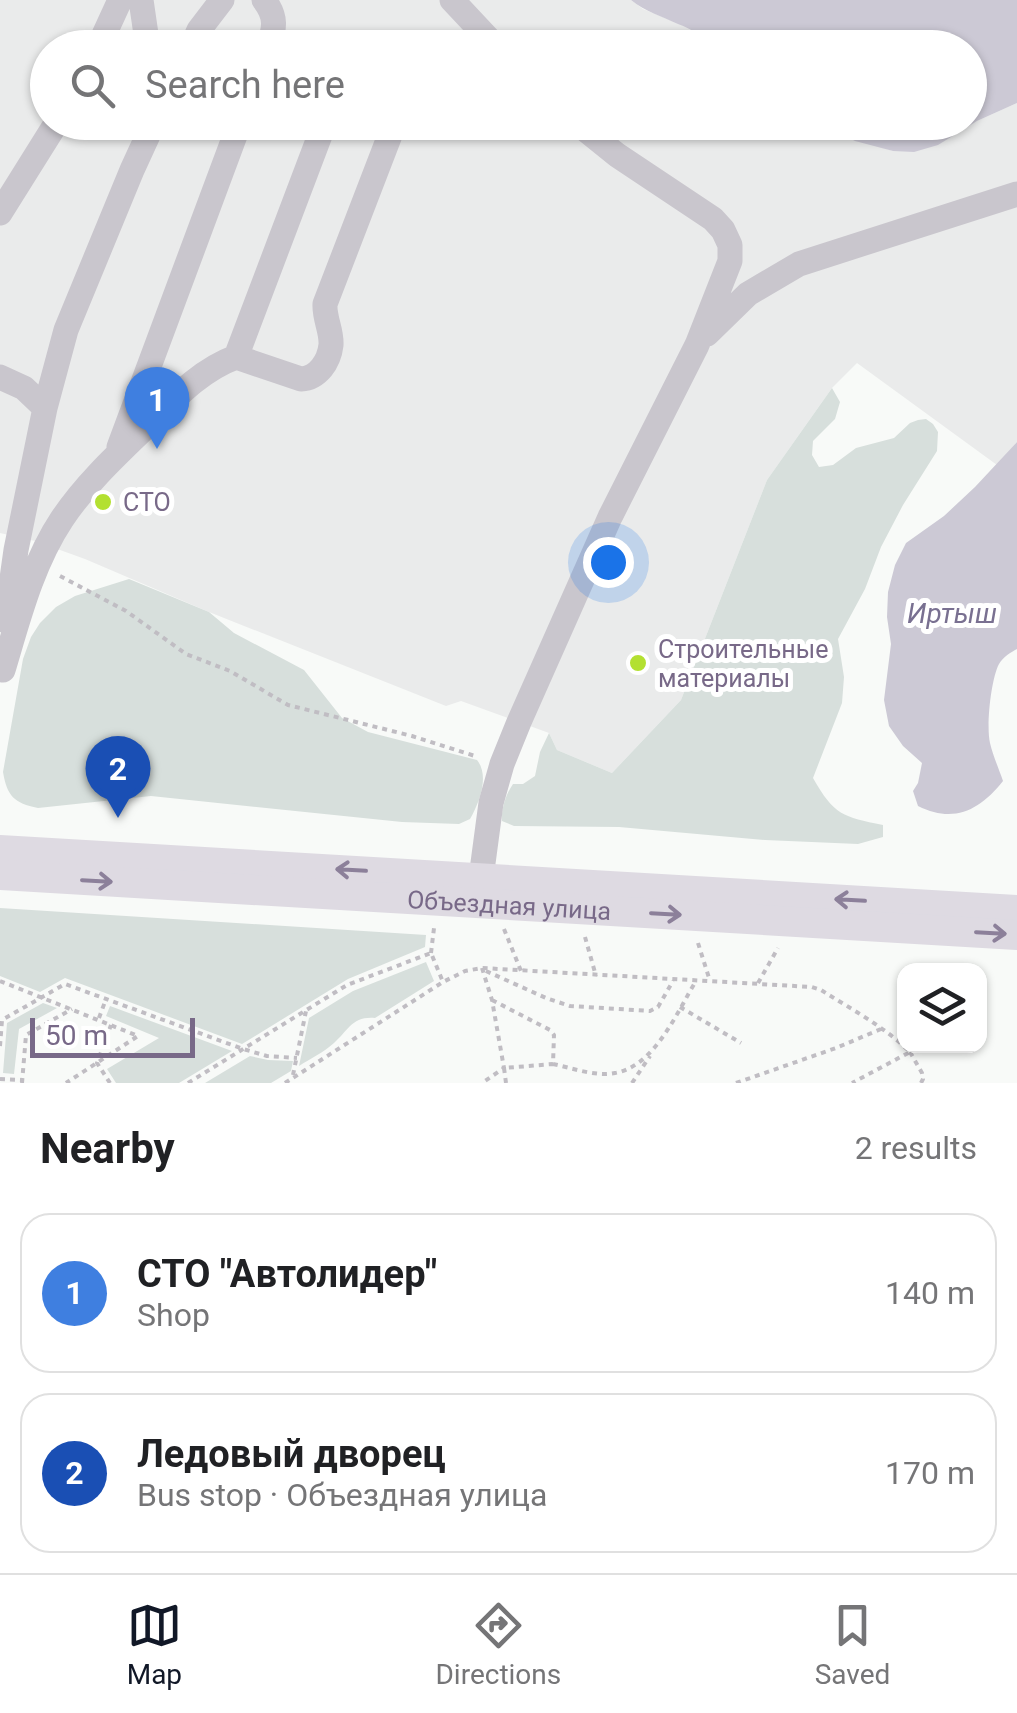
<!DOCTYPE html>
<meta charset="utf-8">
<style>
body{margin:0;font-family:Roboto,sans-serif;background:#f6f6f6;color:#202124}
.controls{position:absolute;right:30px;bottom:30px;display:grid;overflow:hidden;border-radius:20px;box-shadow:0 2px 8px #0004}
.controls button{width:90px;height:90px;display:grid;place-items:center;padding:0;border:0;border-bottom:2px solid #e0e0e0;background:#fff;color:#202124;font:50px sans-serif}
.scale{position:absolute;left:30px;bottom:25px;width:165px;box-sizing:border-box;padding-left:10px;border:5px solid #786988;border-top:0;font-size:28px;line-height:35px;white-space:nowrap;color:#786988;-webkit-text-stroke:8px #fff;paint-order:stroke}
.you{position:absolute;left:608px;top:562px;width:35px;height:35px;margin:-25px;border:8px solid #fff;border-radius:50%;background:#1a73e8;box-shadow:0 0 0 15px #1a73e833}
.badge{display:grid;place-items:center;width:65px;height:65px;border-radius:50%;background:#111827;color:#fff;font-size:32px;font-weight:700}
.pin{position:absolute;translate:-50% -82px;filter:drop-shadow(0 2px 5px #0008)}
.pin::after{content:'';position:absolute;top:52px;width:35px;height:30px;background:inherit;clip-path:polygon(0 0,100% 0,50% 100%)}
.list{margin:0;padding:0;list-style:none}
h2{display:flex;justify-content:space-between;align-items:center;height:130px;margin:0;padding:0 40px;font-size:42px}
h2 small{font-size:32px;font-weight:400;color:#757577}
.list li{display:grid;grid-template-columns:65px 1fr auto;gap:30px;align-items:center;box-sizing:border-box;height:160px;margin:0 20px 20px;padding:0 20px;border:2px solid #e0e0e0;border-radius:30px}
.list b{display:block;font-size:38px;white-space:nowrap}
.list p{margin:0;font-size:32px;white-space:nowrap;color:#757577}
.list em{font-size:32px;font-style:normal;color:#757577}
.icon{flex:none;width:55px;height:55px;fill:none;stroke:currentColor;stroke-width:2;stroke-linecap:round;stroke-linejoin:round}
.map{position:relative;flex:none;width:1017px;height:1083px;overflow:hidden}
.search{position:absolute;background:#fff;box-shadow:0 2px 8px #0004;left:30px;right:30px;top:30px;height:110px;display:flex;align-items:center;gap:25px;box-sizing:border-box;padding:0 35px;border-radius:55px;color:#757577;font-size:38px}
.sheet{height:490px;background:#fff}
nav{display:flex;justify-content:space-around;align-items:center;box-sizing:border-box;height:140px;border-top:2px solid #e0e0e0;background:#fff;font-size:28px;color:#757577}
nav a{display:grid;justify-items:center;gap:5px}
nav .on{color:#111827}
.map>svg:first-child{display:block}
</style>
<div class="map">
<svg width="1017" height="1083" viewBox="0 0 1017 1083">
<rect width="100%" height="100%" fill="#f8faf8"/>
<!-- built -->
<path fill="#eaebeb" d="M0,0h631l12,9 37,15 21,12 14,11 -667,1v74h771l10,8 64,21 84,-30 40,-18v339l-20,23 -140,-102 -25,25 -65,92 -86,220 -69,73 -55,-23 -8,-17 -88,-32 -15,5 -237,-94 -124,-53 -50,-18 -35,-8z"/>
<!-- green -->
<path fill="#d7dfdc" d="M832,388l8,14 -5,17 -22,22 -1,14 7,12 14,-2 23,-17 38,-10 16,-15 8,-3 8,-1 7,5 5,8 -1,19 -34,54 -22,42 -16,42 -27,50 6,38 -2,26 -29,75c21,37 30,39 70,47v12l-25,7 -93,-4 -146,-13 -105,-1 -12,-5c-1,-12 4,-27 11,-37h10l12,-8 5,-24 9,-19 8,17 55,23 69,-73 86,-220z
M129,579l80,33 25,21 70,37 38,48 26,14 109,28c13,16 2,43 -7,59l-11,5 -57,-2 -251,-26 -113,12c-24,-5 -31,-12 -35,-36l20,-113 8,-22 9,-14 16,-16 19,-11z
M0,908l426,27 -1,12 -77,32 -106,65 -177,-66 -25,14 -40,-16z
M426,962l8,19 -59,37c-23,-2 -27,13 -41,25 -10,9 -24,16 -35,23l10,-48 44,-27z
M43,1003l14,5 -38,21 -5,45 -11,-1 4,-50z
M110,1006l122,45 -53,32h-63l-9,-14 52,-31 -53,-22z
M250,1056l18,4 25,1 -2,10 -20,12h-66z"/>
<!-- water -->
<path fill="#ccc9d5" d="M631,0h386v103l-40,18 -39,24 -24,7 -21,-1 -38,-10 -36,-18 151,-1v-74l-255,-1c-11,-9 -23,-18 -37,-23 -17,-8 -32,-12 -47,-24z
M1017,442v207c-6,3 -14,8 -18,15 -8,15 -13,62 -9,79 3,13 9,26 13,38 -23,29 -49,43 -85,25l-5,-15 5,-8 4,-20 -19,-17 -14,-20 -5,-26 7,-56 -4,-27 1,-25 7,-27 11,-22 38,-27 31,-29z"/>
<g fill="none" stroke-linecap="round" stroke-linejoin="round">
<!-- path -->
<path stroke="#c0bdc3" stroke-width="4" stroke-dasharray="5 5" stroke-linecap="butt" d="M60,576l66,35 60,43 44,17 58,34 124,31 66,21
M504,929l17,42
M585,937l11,39
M698,943l12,38
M431,953l3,-25
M482,968l10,32 12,68 -22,15
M486,971l60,27 24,8 80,5 8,-4 15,-26
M0,981l138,55 -72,47
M758,983l20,-35
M492,1000l58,30 4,5 -1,29 -49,4 2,15
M680,1007l61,36
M99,1018l7,-19
M0,1046l2,-26 63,-36 178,65 24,7 30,2
M910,1052l12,21 1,6 -2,4
M553,1064c19,4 43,13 62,9 40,-7 62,-61 81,-92
M293,1075l13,-64
M0,1079l22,1
M22,1083l4,-48 46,-26
M110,1083l-13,-20 14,-38
M188,1083l159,-98 84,-32 12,29
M285,1083l158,-101 22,-11 17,-3 330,19 9,3c30,19 64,37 89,62l-58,31
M632,1083l18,-27
M736,1083l100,-35 45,-19"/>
<!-- minor -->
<path stroke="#c9c6cd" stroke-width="25" d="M141,0l7,48
M264,0c13,17 11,28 4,48
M452,0l45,48
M98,48l22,-48
M191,48l8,-18 23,-30
M0,213l57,-91
M707,334l41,-40 51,-30 218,-70
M236,357l89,-235
M0,377l24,11 21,20
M119,447l121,-325
M6,621l10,-71 29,-142 21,-78 66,-160 22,-48
M3,670c15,-50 29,-106 59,-151 24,-36 58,-67 89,-97 26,-26 50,-52 85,-65l65,22c17,-1 28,-17 30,-34 1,-14 -7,-27 -6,-41l70,-182
M481,878l10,-75 11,-39 17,-42 91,-205 87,-172 33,-84v-16l-7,-15 -10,-11 -96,-64 -41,-33"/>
<!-- major -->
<g stroke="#dedae2" stroke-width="30">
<path d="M0,850l1017,60"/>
<path id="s1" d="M0,875l1017,60"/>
</g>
</g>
<!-- one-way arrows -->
<defs><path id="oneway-shaft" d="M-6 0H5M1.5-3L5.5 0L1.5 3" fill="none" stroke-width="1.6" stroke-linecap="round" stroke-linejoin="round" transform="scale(2.5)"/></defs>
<g stroke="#8c809a">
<use href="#oneway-shaft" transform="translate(351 870) rotate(-177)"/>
<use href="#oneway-shaft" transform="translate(97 881) rotate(3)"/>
<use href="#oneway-shaft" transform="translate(850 900) rotate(-177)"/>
<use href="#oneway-shaft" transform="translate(666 914) rotate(3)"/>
<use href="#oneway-shaft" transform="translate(991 933) rotate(3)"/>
</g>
<!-- markers -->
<g fill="#b3e031" stroke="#fff" stroke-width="4">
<circle cx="103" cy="502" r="10"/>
<circle cx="638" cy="663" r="10"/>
</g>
<g text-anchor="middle" stroke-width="10" stroke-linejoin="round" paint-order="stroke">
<!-- poi labels -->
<g font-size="25" fill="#786988" stroke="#fff" text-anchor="start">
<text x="123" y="511">СТО</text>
<text x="658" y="658">Строительные<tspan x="658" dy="29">материалы</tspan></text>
</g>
<!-- street labels -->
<g font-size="25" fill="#786988" stroke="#fff">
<text dy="9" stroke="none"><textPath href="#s1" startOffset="510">Объездная улица</textPath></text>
</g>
<!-- water labels -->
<g font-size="28" font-style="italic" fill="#797091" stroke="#fff">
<text x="952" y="623">Иртыш</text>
</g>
</g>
</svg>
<div class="controls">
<button><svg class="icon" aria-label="layers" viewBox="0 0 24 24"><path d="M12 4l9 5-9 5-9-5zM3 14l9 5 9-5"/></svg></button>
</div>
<div class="scale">50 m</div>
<div class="you"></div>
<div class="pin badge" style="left:157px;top:449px;background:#3f7fe0">1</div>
<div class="pin badge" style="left:118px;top:818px;background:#1a4fb4">2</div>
<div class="search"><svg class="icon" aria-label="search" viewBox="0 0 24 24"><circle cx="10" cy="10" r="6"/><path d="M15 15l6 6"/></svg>Search here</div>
</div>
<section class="sheet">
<h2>Nearby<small>2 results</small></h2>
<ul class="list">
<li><span class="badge" style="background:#3f7fe0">1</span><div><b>СТО &quot;Автолидер&quot;</b><p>Shop</p></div><em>140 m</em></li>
<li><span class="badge" style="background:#1a4fb4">2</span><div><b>Ледовый дворец</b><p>Bus stop · Объездная улица</p></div><em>170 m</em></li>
</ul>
</section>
<nav>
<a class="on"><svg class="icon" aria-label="map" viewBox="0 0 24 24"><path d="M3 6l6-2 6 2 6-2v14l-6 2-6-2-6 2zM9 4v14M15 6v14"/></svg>Map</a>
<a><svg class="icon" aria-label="directions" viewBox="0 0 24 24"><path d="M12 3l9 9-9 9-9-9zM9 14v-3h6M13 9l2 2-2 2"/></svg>Directions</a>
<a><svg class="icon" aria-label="saved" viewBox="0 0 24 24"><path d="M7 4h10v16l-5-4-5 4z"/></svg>Saved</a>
</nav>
